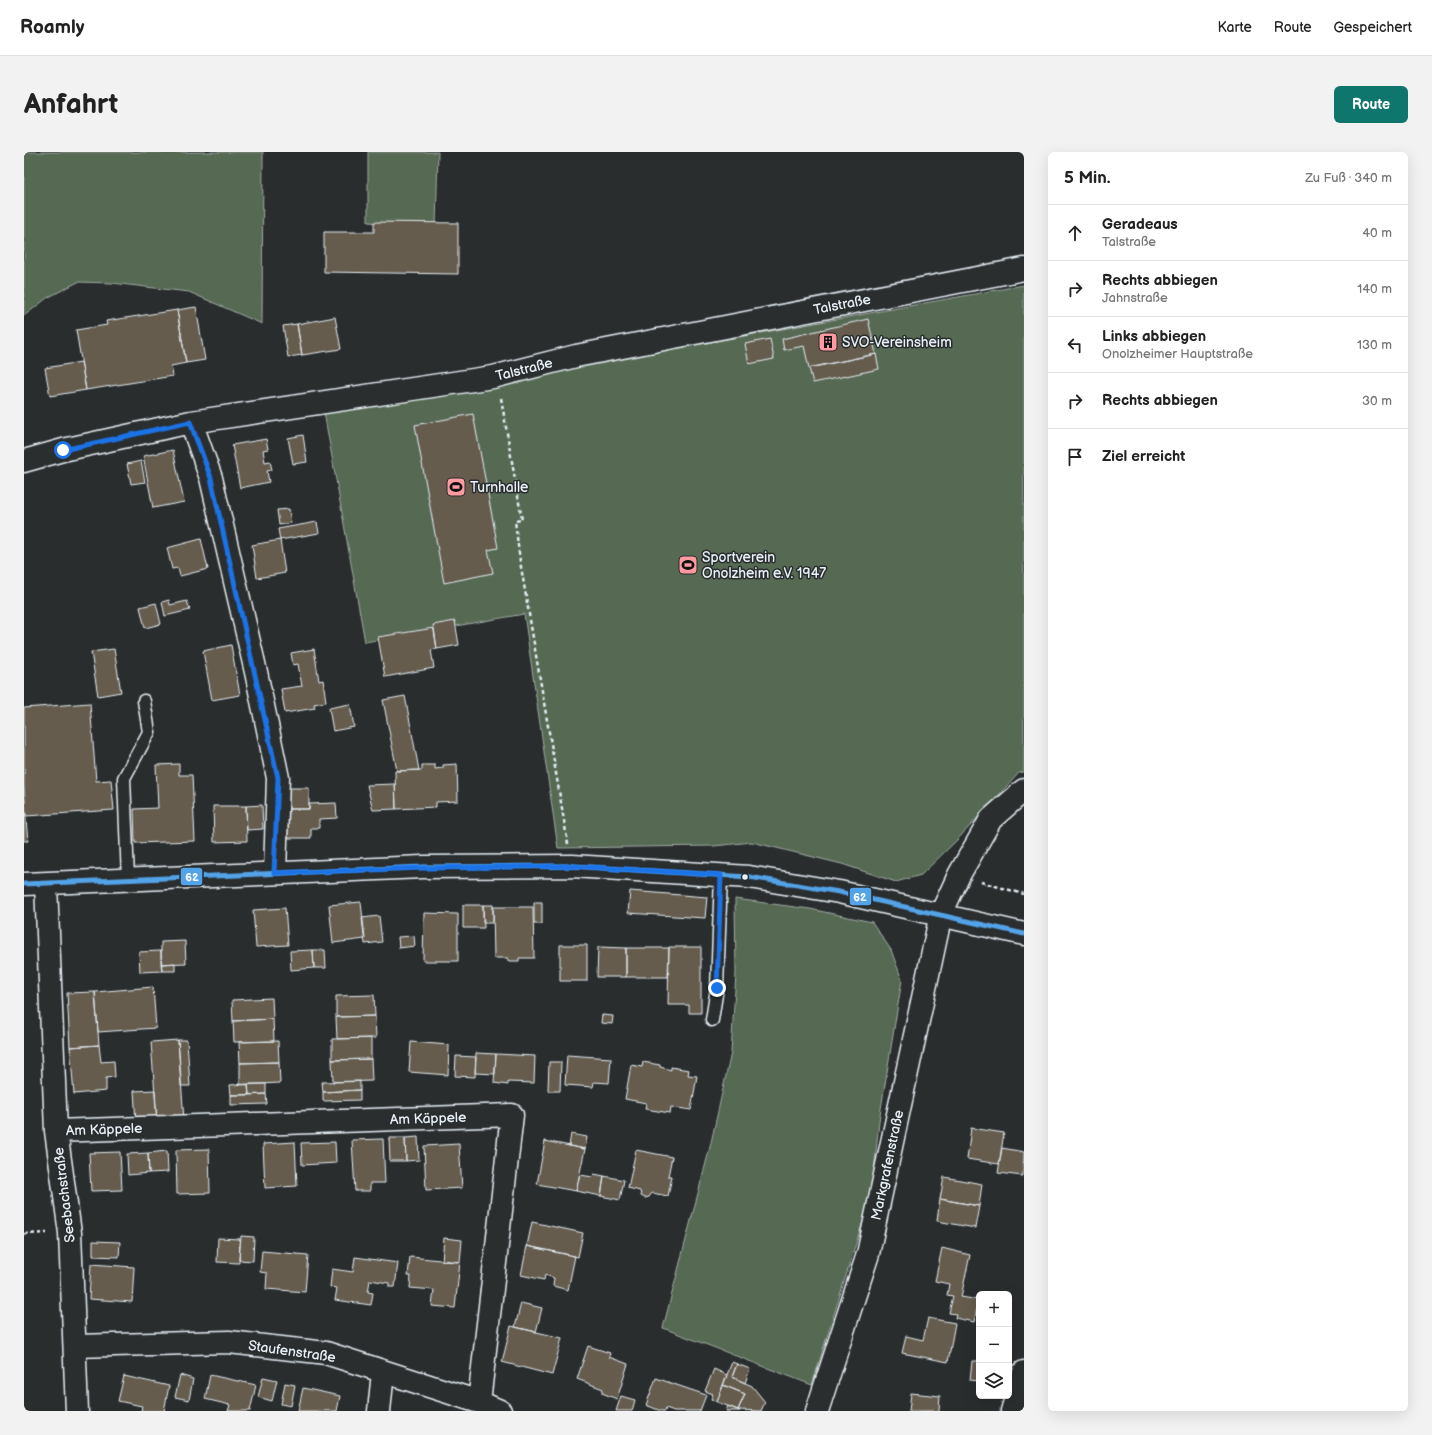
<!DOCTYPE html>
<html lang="de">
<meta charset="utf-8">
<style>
body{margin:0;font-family:"Balsamiq Sans",sans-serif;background:#f2f2f2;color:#222}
.controls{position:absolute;right:12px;bottom:12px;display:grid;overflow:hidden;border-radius:6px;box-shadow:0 4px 16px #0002}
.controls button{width:36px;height:36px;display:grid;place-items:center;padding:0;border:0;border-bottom:1px solid #e0e0e0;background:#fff;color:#222;font:20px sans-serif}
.stop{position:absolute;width:12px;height:12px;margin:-9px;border:3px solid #1a73e8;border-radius:50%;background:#fff}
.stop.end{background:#1a73e8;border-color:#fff;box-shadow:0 1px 4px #0008}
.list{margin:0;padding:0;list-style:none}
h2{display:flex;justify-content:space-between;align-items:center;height:52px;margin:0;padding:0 16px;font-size:17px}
h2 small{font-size:13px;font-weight:400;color:#767676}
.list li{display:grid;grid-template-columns:26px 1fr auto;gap:12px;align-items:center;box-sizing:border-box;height:56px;padding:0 16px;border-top:1px solid #e0e0e0}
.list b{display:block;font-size:15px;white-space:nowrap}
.list p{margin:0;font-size:13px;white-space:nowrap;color:#767676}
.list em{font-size:13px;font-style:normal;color:#767676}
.icon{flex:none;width:22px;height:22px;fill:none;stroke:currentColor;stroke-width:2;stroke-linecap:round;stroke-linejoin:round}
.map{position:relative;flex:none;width:1000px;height:1259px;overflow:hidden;border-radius:6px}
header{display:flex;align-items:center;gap:24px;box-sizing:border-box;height:56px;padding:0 20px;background:#fff;border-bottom:1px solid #e0e0e0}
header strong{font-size:19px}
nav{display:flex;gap:22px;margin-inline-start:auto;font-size:14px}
.intro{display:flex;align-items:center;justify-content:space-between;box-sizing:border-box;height:96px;padding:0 24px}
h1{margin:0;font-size:28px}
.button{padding:10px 18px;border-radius:6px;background:#0f766e;color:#fff;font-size:14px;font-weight:700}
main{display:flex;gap:24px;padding:0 24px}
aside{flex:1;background:#fff;border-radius:6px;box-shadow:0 4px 16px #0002}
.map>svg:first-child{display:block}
</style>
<header>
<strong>Roamly</strong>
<nav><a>Karte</a><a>Route</a><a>Gespeichert</a></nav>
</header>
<div class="intro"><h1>Anfahrt</h1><a class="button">Route</a></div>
<main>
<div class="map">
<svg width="1000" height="1259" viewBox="0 0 1000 1259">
<rect width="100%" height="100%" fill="#2a2d2e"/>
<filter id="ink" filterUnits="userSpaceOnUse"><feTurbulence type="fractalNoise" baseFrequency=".025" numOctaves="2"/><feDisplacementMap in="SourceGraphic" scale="8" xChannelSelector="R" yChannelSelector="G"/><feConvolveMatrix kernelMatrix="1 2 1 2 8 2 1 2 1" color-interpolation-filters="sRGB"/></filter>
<g filter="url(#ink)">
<!-- green -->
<path fill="#576953" stroke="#a0ada6" d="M0,0h239l-1,172 -73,-32 -77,-9 -34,-1 -31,16 -23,18z
M344,0h70l-2,74 -68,-4z
M1000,133v487l-5,1 -62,67 -36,35 -25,7 -54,-18 -90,-22 -38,4 -156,2 -34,-234 -159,28 -43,-241 175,-20z
M711,747l75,10 62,13 19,28 11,30 -23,141 -7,71 -60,193 -149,-57 47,-181 21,-94 5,-80z"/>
<!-- building -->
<path fill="#655c4d" stroke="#e8f1f8" d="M350,70l84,1v51l-134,-2v-40h50z
M172,155l9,53 -19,3 -9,-53z
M153,158l9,53 -15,3 2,10 -87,14 -10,-60 31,-5 -1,-4z
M311,165l6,32 -39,6 -5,-31z
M844,167l8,35 -67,14 -5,-22 -20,4 -2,-11z
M273,172l5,31 -14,2 -5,-31z
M746,187l4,20 -25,5 -4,-20z
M852,202l3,15 -66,14 -4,-15z
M57,210l5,28 -36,6 -5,-28z
M449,262l25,134 -10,2 5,23 -49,10 -29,-158z
M279,283l4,27 -14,2 -5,-26z
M242,287l2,10 -5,1 2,12 5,-1 2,9 -5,1 2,11 -29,6 -8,-43z
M149,298l11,52 -31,6 -10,-52z
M117,309l4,21 -14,2 -4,-20z
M265,357l2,14 -12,2 -2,-15z
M293,370l2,11 -39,7 -2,-11z
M177,387l7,30 -28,7 -2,-8 -6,1 -5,-21z
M256,388l5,33 -28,5 -5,-33z
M145,448l1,5 17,-4 3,9 -25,6 -3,-14z
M132,451l5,21 -16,4 -5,-21z
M431,469l4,24 -22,4 -4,-24z
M410,476l3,21 -6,1 3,18 -49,9 -7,-40z
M207,493l9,50 -28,5 -9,-49z
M90,497l7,43 -23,4 -7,-44z
M290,497l5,32 4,-1 3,22 -12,2 1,4 -30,5 -4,-24 21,-3 -4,-22 -5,1 -2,-12z
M381,544l14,74 -22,1 -14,-71z
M66,551l6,78 15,-1 3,30 -88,6 -2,-31v-77z
M326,552l4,23 -21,4 -4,-23z
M155,612v11h13l3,66 -60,2 -1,-34 24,-1 -2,-43z
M433,612l1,37 -22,1v5l-40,2 -1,-38 27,-1v-5h13v4l8,-1v-3z
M371,632l1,25 -23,1 -6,-25z
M263,636h22v21h-21z
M0,647l4,42h-4z
M312,651l1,15 -18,1v9h-8v10h-30l-1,-29h29v-5z
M238,653l1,24 -16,1 -1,-24z
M189,654h33l1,35 -33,1z
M606,739l77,6 -2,21 -77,-5z
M337,750l4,37 -32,4 -4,-38z
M510,750h8v22h-8z
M439,753h20l1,23h-21z
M459,753h10v18h-10z
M469,755h40l1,51h-15v3h-11v-3h-14z
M261,756l3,37 -32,2 -3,-37z
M400,761l34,1v47h-35z
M355,764l3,26 -17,2 -3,-26z
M390,784l1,10 -16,2 -1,-11z
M161,789l1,22 -25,1v-22z
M536,793h27v36h-27z
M574,795l28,1v29h-29z
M645,795h32v66h-12v-8h-21z
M602,796h43l-1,29h-42z
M289,798h12l1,18h-12z
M289,798l1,18 -23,2 -1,-19z
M137,799l1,20 -22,1 -1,-20z
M151,811v8h-13l-1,-7z
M129,835l3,41 -58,4 -3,-40z
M71,840l4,53 -29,2 -3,-54z
M350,843l1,21 -39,1v-21z
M248,846l1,21 -40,2 -1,-21z
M578,863l11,1 -1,8 -11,-1z
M351,864l1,22 -39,1 -1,-22z
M249,867l1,22 -40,1 -1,-21z
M347,886v21l-39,1v-21z
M154,888h9l3,46h-9z
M154,888l6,80 -27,2 -6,-80z
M254,889l1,21 -39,1 -1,-21z
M387,890l38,3 -1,30 -39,-3z
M75,893l2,17 13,-1 1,16 -9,1v13l-32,3 -4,-47z
M452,901l20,1 -1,20 -20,-1z
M472,902l39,2 -1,27 -26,-1v3l-14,-2z
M543,903l44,3 -2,25 -15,-1 -1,5 -28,-2z
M432,904l20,1 -1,20 -20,-1z
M347,907l1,22 -39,1 -1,-22z
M255,910l1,21 -40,2v-22z
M525,910h12l-1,29h-12z
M619,910l17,3v2l11,3v-3l18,3 -1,5 9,1 -6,34 -20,-3 -1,6 -25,-4 1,-6 -21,-4 6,-34 11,2z
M336,929v9l-37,2 -1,-10z
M224,932l1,11h-18l-1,-10z
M224,932h18v10l-17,1z
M131,938l2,32 -21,1 -2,-32z
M336,938v10l-37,1v-9z
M242,942l1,10 -36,1v-10z
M947,976l33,5 -5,31 -32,-5z
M547,982l16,3 -2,12 -16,-3z
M394,985l1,23 -13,1 -1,-23z
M365,986h16l1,23h-16z
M359,987l2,44h-15v8h-15l-3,-51z
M521,989l40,8 -9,42 -39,-7z
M271,990l2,44 -32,2 -2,-44z
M311,990l1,21 -34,2 -1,-22z
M435,992l3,44 -36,2 -2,-44z
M978,996l22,4 -1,24 -25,-3z
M185,997l1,44 -33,1 -1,-44z
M612,998l36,7 -4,19h4l-4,20 -16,-3 -3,4 -4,1 -4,-2 -1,-5 -12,-3z
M143,999l1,21 -19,1 -1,-20z
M96,1000l2,38 -31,1 -2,-38z
M124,1001l1,20 -21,2 -1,-21z
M570,1022l10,2 -3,20 -25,-5 4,-16 13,2z
M580,1024l20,4 -4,20 -19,-4z
M920,1025l38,7 -3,22 -39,-7z
M916,1047l39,7 -4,22 -38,-7z
M508,1070l51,11 -5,24 -51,-11z
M217,1084l13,1 -1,24 -14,-1z
M194,1086l22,1 -1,24 -22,-1z
M420,1086l18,2 -2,22 -18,-1z
M69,1089l27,1 -1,15 -26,-1z
M503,1094l48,10 -7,34 -15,-4 1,-8 -9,-3 -1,5 -23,-5z
M918,1096l28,7 -9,42 18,3 -5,22 -19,-4 1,-4 -7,-1 4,-17 -6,-1 2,-11 -14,-3z
M238,1099l46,4 -3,37 -39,-3 1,-16 -7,-1z
M331,1105l43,6 -3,24h-6v-4l-19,-3 -2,12 5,1 -2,12 -36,-5 2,-12 -7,-1 2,-18 21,3z
M386,1105l50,5 -5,46 -23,-2 2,-16 -24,-2 1,-12h-3z
M67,1112l43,3 -2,35 -43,-3z
M497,1151l21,5 -6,24 -21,-5z
M904,1166l27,5 -7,39 -46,-9 4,-17 17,4z
M487,1174l51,12 -10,37 -50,-13z
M564,1194l22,7 -1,4 19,7 -11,35 -15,-6 1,-4 -26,-10z
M948,1209h7v20l-9,-1z
M708,1210l5,2 -5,13 20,9 13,16 -4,9 -23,-1 7,-16 -22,-9z
M713,1212l13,5 -5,14 -13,-6z
M690,1217l13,6 -10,27 -6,-3 2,-5 -8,-3z
M156,1223l13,4 -4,21 -14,-3z
M186,1223l46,10 -6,26h-22l2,-6 -25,-6z
M100,1224l45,10 -5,25h-23l1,-5 -24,-5z
M239,1225l14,3 -5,21 -14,-4z
M632,1226l50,17 -6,16h-26l-8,-3 -1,3h-4l-15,-6z
M261,1231l10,2 -4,21 -10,-2z
M699,1233l22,9 -7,16 -21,-8z
M279,1236l37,8 -3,15h-39z
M887,1241l29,3 -1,15h-30z
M597,1244l14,4 -3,11h-16z
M704,1254l10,4 2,1h-14z"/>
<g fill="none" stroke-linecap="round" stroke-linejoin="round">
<defs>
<path id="lane" d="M104,727l-4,-101 25,-46 -5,-31
M688,868l5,-32 4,-113"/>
<path id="street" d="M167,270l20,56 45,194 22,106 -3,95
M0,309l39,-11 128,-28 302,-45 83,-21 448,-87
M22,732l10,247 14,102 7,178
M32,979l456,-16 -33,287
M51,1194l154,-4 97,11 153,49 21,9
M355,1259l4,-39
M793,1259l51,-157 73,-340 18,-39 32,-56 33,-29
M988,1259l12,-39"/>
<path id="secondary" d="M0,732l399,-17 149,-1 177,11 90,15 185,42"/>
</defs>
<!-- lane casing -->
<use href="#lane" stroke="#e8f1f8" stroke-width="15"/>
<!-- street casing -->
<use href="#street" stroke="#e8f1f8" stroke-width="25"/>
<!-- secondary casing -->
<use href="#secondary" stroke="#e8f1f8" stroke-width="25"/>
<!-- path -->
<path stroke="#e8f1f8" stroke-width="2.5" stroke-dasharray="4 3" stroke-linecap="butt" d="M477,246l21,122 -7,1 5,40 48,283
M957,730l43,12
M0,1082l23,-1"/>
<!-- lane -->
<use href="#lane" stroke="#2a2d2e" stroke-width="12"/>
<!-- street -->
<use href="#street" stroke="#2a2d2e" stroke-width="22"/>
<!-- secondary -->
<use href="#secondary" stroke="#2a2d2e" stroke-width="22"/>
<defs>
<path id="bus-1" d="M0,732l399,-17 149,-1 177,11 90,15 185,42"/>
</defs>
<!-- bus-1 casing -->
<use href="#bus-1" stroke="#2a2d2e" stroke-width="8"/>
<!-- bus-1 -->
<use href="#bus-1" stroke="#53a3e8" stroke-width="5"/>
</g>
</g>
<g fill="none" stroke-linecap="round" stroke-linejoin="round" filter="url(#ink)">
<!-- route -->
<path stroke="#1a73e8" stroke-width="5" d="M39,298l127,-28 21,56 67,300 -4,95 149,-5 149,-2 149,9 -4,113"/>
</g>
<!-- icons -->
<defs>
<symbol id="building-square" viewBox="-11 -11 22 22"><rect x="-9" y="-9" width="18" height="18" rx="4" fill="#ff9aa2" stroke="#2a2d2e"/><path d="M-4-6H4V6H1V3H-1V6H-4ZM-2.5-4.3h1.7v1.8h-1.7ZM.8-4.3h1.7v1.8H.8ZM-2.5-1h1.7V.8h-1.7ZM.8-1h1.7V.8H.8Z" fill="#111"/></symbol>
<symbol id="stadium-square" viewBox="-11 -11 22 22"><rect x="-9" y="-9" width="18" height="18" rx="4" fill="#ff9aa2" stroke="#2a2d2e"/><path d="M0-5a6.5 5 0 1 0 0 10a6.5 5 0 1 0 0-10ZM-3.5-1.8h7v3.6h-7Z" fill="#111"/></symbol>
</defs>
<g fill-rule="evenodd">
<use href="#building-square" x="793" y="179" width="22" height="22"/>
<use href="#stadium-square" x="421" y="324" width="22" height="22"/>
<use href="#stadium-square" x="653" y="402" width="22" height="22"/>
</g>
<!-- markers -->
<circle fill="#e8f1f8" stroke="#2a2d2e" stroke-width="1.5" cx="721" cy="725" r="3.5"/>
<g text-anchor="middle" stroke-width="3" stroke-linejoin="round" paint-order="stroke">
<!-- street labels -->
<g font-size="14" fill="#e8f1f8" stroke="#2a2d2e">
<text transform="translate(818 152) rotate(-11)" y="5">Talstraße</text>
<text transform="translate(500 217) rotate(-14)" y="5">Talstraße</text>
<text transform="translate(404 966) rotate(-2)" y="5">Am Käppele</text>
<text transform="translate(80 977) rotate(-2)" y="5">Am Käppele</text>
<text transform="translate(863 1013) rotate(-78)" y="5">Markgrafenstraße</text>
<text transform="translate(40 1043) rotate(-97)" y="5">Seebachstraße</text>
<text transform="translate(268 1199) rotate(8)" y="5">Staufenstraße</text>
</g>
<!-- poi labels -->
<g font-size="14" fill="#e8f1f8" stroke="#2a2d2e" text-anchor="start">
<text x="818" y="195">SVO-Vereinsheim</text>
<text x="446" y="340">Turnhalle</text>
<text x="678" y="410">Sportverein<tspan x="678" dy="16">Onolzheim e.V. 1947</tspan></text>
</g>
</g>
<g stroke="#2a2d2e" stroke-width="1.5">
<rect x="156" y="715" width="23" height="19" rx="4" fill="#53a3e8"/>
<rect x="825" y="735" width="23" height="19" rx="4" fill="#53a3e8"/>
</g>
<g font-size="11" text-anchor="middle" font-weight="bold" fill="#fff">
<text x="168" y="729">62</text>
<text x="836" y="749">62</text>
</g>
</svg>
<div class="controls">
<button>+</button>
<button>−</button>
<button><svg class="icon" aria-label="layers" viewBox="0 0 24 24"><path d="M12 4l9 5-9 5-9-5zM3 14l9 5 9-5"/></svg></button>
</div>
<div class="stop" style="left:39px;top:298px"></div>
<div class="stop end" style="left:693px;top:836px"></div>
</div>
<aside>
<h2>5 Min.<small>Zu Fuß · 340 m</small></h2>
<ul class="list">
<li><svg class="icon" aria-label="ahead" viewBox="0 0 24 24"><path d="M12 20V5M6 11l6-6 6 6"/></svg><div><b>Geradeaus</b><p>Talstraße</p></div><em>40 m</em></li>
<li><svg class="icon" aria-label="right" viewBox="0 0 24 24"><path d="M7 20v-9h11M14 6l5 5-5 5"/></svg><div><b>Rechts abbiegen</b><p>Jahnstraße</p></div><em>140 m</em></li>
<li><svg class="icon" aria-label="left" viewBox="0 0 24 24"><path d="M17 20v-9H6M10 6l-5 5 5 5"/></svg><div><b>Links abbiegen</b><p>Onolzheimer Hauptstraße</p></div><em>130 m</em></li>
<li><svg class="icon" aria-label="right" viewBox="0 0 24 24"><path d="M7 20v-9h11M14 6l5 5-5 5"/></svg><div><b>Rechts abbiegen</b></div><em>30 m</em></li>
<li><svg class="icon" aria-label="arrive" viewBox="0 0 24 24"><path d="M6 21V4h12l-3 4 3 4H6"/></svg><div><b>Ziel erreicht</b></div></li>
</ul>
</aside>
</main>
